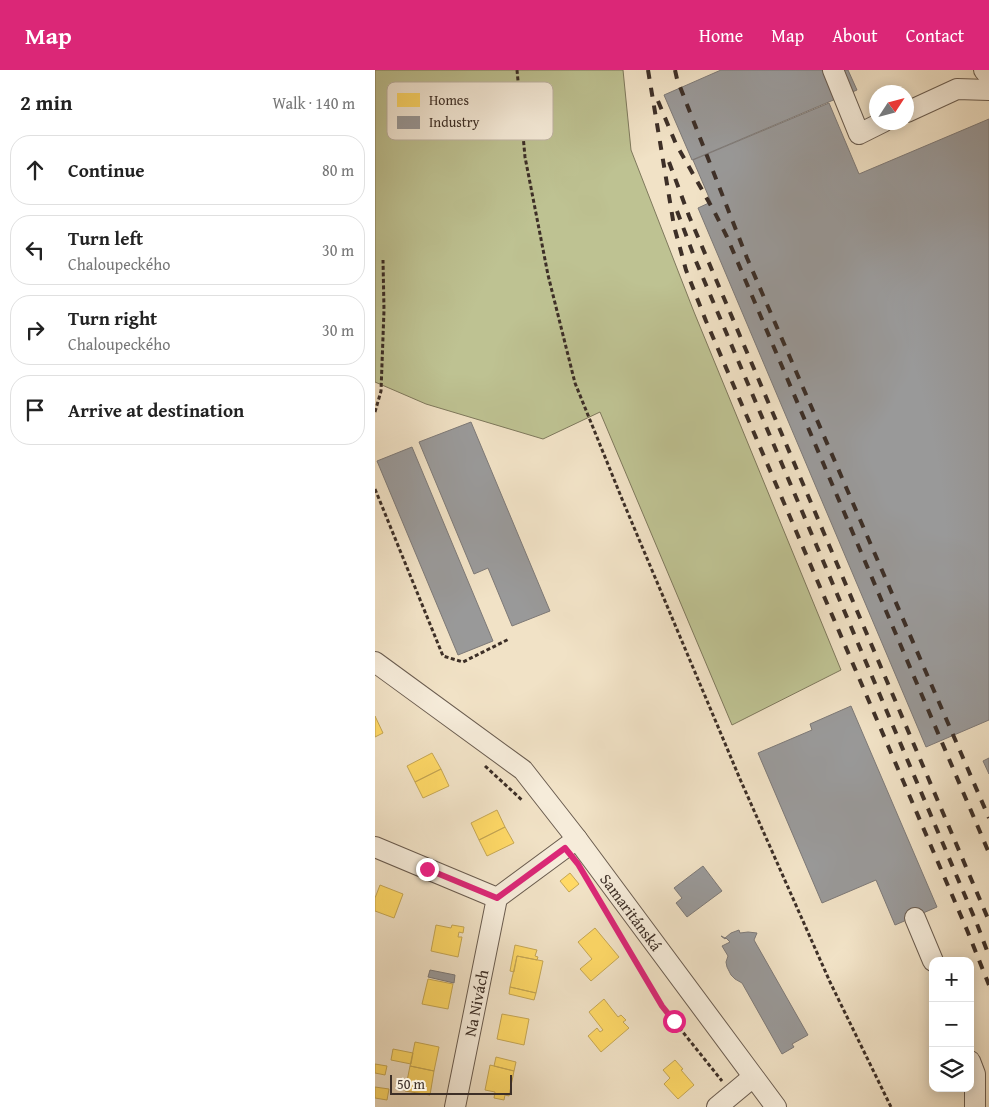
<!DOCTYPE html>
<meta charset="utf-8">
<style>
body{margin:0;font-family:"Gentium Book Plus",serif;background:#f6f6f6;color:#222}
.controls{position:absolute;right:15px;bottom:15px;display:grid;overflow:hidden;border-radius:10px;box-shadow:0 2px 12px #0003}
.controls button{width:45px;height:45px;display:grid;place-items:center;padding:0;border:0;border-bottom:1px solid #e0e0e0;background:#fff;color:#222;font:25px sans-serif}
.compass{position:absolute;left:494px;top:15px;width:45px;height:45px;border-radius:50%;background:#fff;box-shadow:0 2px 12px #0003;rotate:54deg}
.scale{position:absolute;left:15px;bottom:12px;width:122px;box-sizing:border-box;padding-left:5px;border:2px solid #3d2f27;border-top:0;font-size:14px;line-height:18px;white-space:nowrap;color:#3d2f27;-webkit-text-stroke:4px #f6ecda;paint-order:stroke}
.stop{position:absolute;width:15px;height:15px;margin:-11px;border:4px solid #db2777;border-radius:50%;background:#fff}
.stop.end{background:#db2777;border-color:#fff;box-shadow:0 1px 5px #0008}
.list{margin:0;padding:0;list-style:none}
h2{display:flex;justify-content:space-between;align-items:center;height:65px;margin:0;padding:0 20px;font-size:21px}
h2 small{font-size:16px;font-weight:400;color:#767676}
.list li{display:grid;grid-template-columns:32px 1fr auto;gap:15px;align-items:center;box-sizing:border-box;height:70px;margin:0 10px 10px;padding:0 10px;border:1px solid #e0e0e0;border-radius:20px}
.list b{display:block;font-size:19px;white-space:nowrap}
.list p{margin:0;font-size:16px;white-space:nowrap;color:#767676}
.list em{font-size:16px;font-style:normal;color:#767676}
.icon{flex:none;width:28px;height:28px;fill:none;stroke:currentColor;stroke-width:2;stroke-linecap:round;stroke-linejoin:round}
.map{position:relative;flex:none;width:614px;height:1037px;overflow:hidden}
header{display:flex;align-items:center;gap:30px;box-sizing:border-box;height:70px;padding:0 25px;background:#db2777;color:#fff}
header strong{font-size:24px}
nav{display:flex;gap:28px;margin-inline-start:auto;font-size:18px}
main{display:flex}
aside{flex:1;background:#fff}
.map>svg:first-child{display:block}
</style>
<header>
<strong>Map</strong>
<nav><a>Home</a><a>Map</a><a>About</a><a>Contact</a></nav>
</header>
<main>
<aside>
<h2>2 min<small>Walk · 140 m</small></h2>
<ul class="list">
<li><svg class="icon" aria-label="ahead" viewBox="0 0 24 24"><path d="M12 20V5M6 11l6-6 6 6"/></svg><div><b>Continue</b></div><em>80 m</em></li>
<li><svg class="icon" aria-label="left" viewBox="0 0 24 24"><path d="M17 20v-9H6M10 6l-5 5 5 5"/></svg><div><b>Turn left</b><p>Chaloupeckého</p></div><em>30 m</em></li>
<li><svg class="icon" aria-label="right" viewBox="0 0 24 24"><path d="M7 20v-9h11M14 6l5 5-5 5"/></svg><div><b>Turn right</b><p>Chaloupeckého</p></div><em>30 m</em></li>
<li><svg class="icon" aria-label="arrive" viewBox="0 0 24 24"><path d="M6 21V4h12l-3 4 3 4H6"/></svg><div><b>Arrive at destination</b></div></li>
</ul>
</aside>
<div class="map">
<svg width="614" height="1037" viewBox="0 0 614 1037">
<rect width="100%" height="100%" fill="#f1e2c6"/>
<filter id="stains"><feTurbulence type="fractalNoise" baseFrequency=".004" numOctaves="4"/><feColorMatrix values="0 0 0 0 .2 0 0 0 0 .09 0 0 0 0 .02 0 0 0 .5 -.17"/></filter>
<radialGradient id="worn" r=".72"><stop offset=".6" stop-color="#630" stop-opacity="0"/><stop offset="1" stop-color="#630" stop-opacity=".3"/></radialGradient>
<!-- green -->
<path fill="#bec292" stroke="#7e785c" d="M0,0h248l8,80 63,162 147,358 -109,55 -132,-313 -57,27 -117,-35 -51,-22z"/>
<!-- homes -->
<path fill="#ffd966" stroke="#c5a653" d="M0,646l8,17 -8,4z
M57,683l9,16 -26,13 -8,-16z
M66,699l8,17 -26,12 -8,-16z
M122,740l8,17 -26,13 -8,-17z
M130,757l9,16 -27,13 -8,-16z
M195,803l9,11 -10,8 -9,-11z
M5,815l23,9 -9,24 -19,-7v-13z
M61,855l15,3 1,-3 12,2 -1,6 -4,-1 -1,5h4l-4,20 -27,-6z
M220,858l24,29 -28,24 -11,-12 12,-10 -14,-17z
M140,875l22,5 -2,6 3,1 -1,3 -20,-4 -3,16 -4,-1z
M142,886l26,5 -7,32 -26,-6z
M53,909l25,5 -5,25 -26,-5z
M135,917l26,6 -2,7 -25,-6z
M229,929l14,18 3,-2 5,5 -3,2 6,6 -28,24 -13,-16 9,-8 3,4 3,-2 -14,-18z
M127,944l27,5 -5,26 -27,-6z
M40,972l24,5 -5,24 -24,-5z
M18,979l20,4 -2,11 -20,-4z
M121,987l20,5 -2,9 -20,-5z
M300,990l8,9 -2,1 13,15 -16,14 -14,-15 6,-6 -7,-8z
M0,994l12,2 -2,9 -10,-2z
M115,995l24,6 -5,25 -4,-1 -1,5 -10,-2 1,-6 -10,-2z
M35,996l24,5 -4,24 -25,-4z
M0,1017l14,2 -2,11 -12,-2z"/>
<!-- industry -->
<path fill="#999" stroke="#7d7977" d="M346,0h127l9,20 -165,70 -28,-65z
M454,33l30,71 130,-55v601l-63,27 -228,-539 13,-6 -18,-42z
M96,352l79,189 -38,15 -24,-58 -14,6 -55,-132z
M37,377l81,194 -35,14 -81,-194z
M476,636l86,201 -42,18 -19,-45 -54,23 -64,-150 54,-23 -2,-6z
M614,688v16l-6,-13z
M328,796l19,25 -35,26 -11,-14 6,-5 -8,-10z
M364,860l1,3 8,-1 9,1 -3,7 54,95 -16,9 2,3 -12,7 -40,-71 -7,-4 -4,-4 -4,-8 -1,-5 2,-6 -6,-10 8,-4 -4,-4 -1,1 -4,-3 4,2 6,-5z
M55,900l25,5 -1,8 -26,-6z"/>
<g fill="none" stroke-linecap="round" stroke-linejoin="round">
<defs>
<g id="minor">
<path d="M458,0l26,64 24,-12"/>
<path d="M609,0l5,6"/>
<path d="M532,42l50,-23 32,1"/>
<path id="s1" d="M0,592l148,108 54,69 199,268"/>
<path d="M0,777l122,51 80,-59"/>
<path d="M540,848l18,43"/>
<path d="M595,991l5,13v33"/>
<path id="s2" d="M80,1037l42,-209"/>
<path d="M342,1037l36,-30"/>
</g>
</defs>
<!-- minor casing -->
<use href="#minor" stroke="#6a5c4f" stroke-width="22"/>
<!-- path -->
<path stroke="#3d2f27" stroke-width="3" stroke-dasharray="4 2.5" stroke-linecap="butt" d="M142,0l8,87 23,118 27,108 47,116 118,280 90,203 61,125
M0,342l6,-21 3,-81 -1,-50
M0,419l68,167 20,6 46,-23
M110,696l38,35
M228,837l59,99 60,75"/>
<!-- minor -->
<use href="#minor" stroke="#f6ecda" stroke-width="20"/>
<!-- rail -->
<path stroke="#3d2f27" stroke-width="4" stroke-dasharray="9 9" stroke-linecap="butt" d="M273,0l26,156 12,44 20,51 261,609 22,55
M300,0l2,9 70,179 242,560
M283,31l18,43 38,67 13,26 262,616
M294,92l20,54 300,705
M302,141l18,48 282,665 12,32"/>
</g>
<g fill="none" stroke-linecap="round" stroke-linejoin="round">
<!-- route -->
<path stroke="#db2777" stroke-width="6" d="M52,799l70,29 68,-50 13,16 84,142 12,15"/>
</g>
<g text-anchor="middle" stroke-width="5" stroke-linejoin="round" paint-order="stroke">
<!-- street labels -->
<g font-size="16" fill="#3d2f27" stroke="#f6ecda">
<text dy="6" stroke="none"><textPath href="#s1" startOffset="362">Samaritánská</textPath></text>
<text dy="6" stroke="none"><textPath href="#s2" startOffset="106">Na Nivách</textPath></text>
</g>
</g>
<!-- legend -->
<rect x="12" y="12" width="166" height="58" rx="8" fill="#f6ecda" stroke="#beb3a4" stroke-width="1"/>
<rect x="22" y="23" width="23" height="14" fill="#ffd966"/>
<rect x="22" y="46" width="23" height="13" fill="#999"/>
<g font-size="14" fill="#3d2f27">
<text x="54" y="35">Homes</text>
<text x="54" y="57">Industry</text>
</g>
<rect width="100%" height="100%" filter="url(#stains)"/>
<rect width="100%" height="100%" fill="url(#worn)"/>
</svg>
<div class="controls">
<button>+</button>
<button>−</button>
<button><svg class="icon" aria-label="layers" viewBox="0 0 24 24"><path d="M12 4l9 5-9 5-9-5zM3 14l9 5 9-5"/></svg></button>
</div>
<svg class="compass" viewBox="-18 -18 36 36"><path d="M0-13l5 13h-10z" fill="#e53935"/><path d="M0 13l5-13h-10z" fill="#767676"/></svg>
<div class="scale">50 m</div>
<div class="stop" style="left:299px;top:951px"></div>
<div class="stop end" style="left:52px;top:799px"></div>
</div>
</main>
